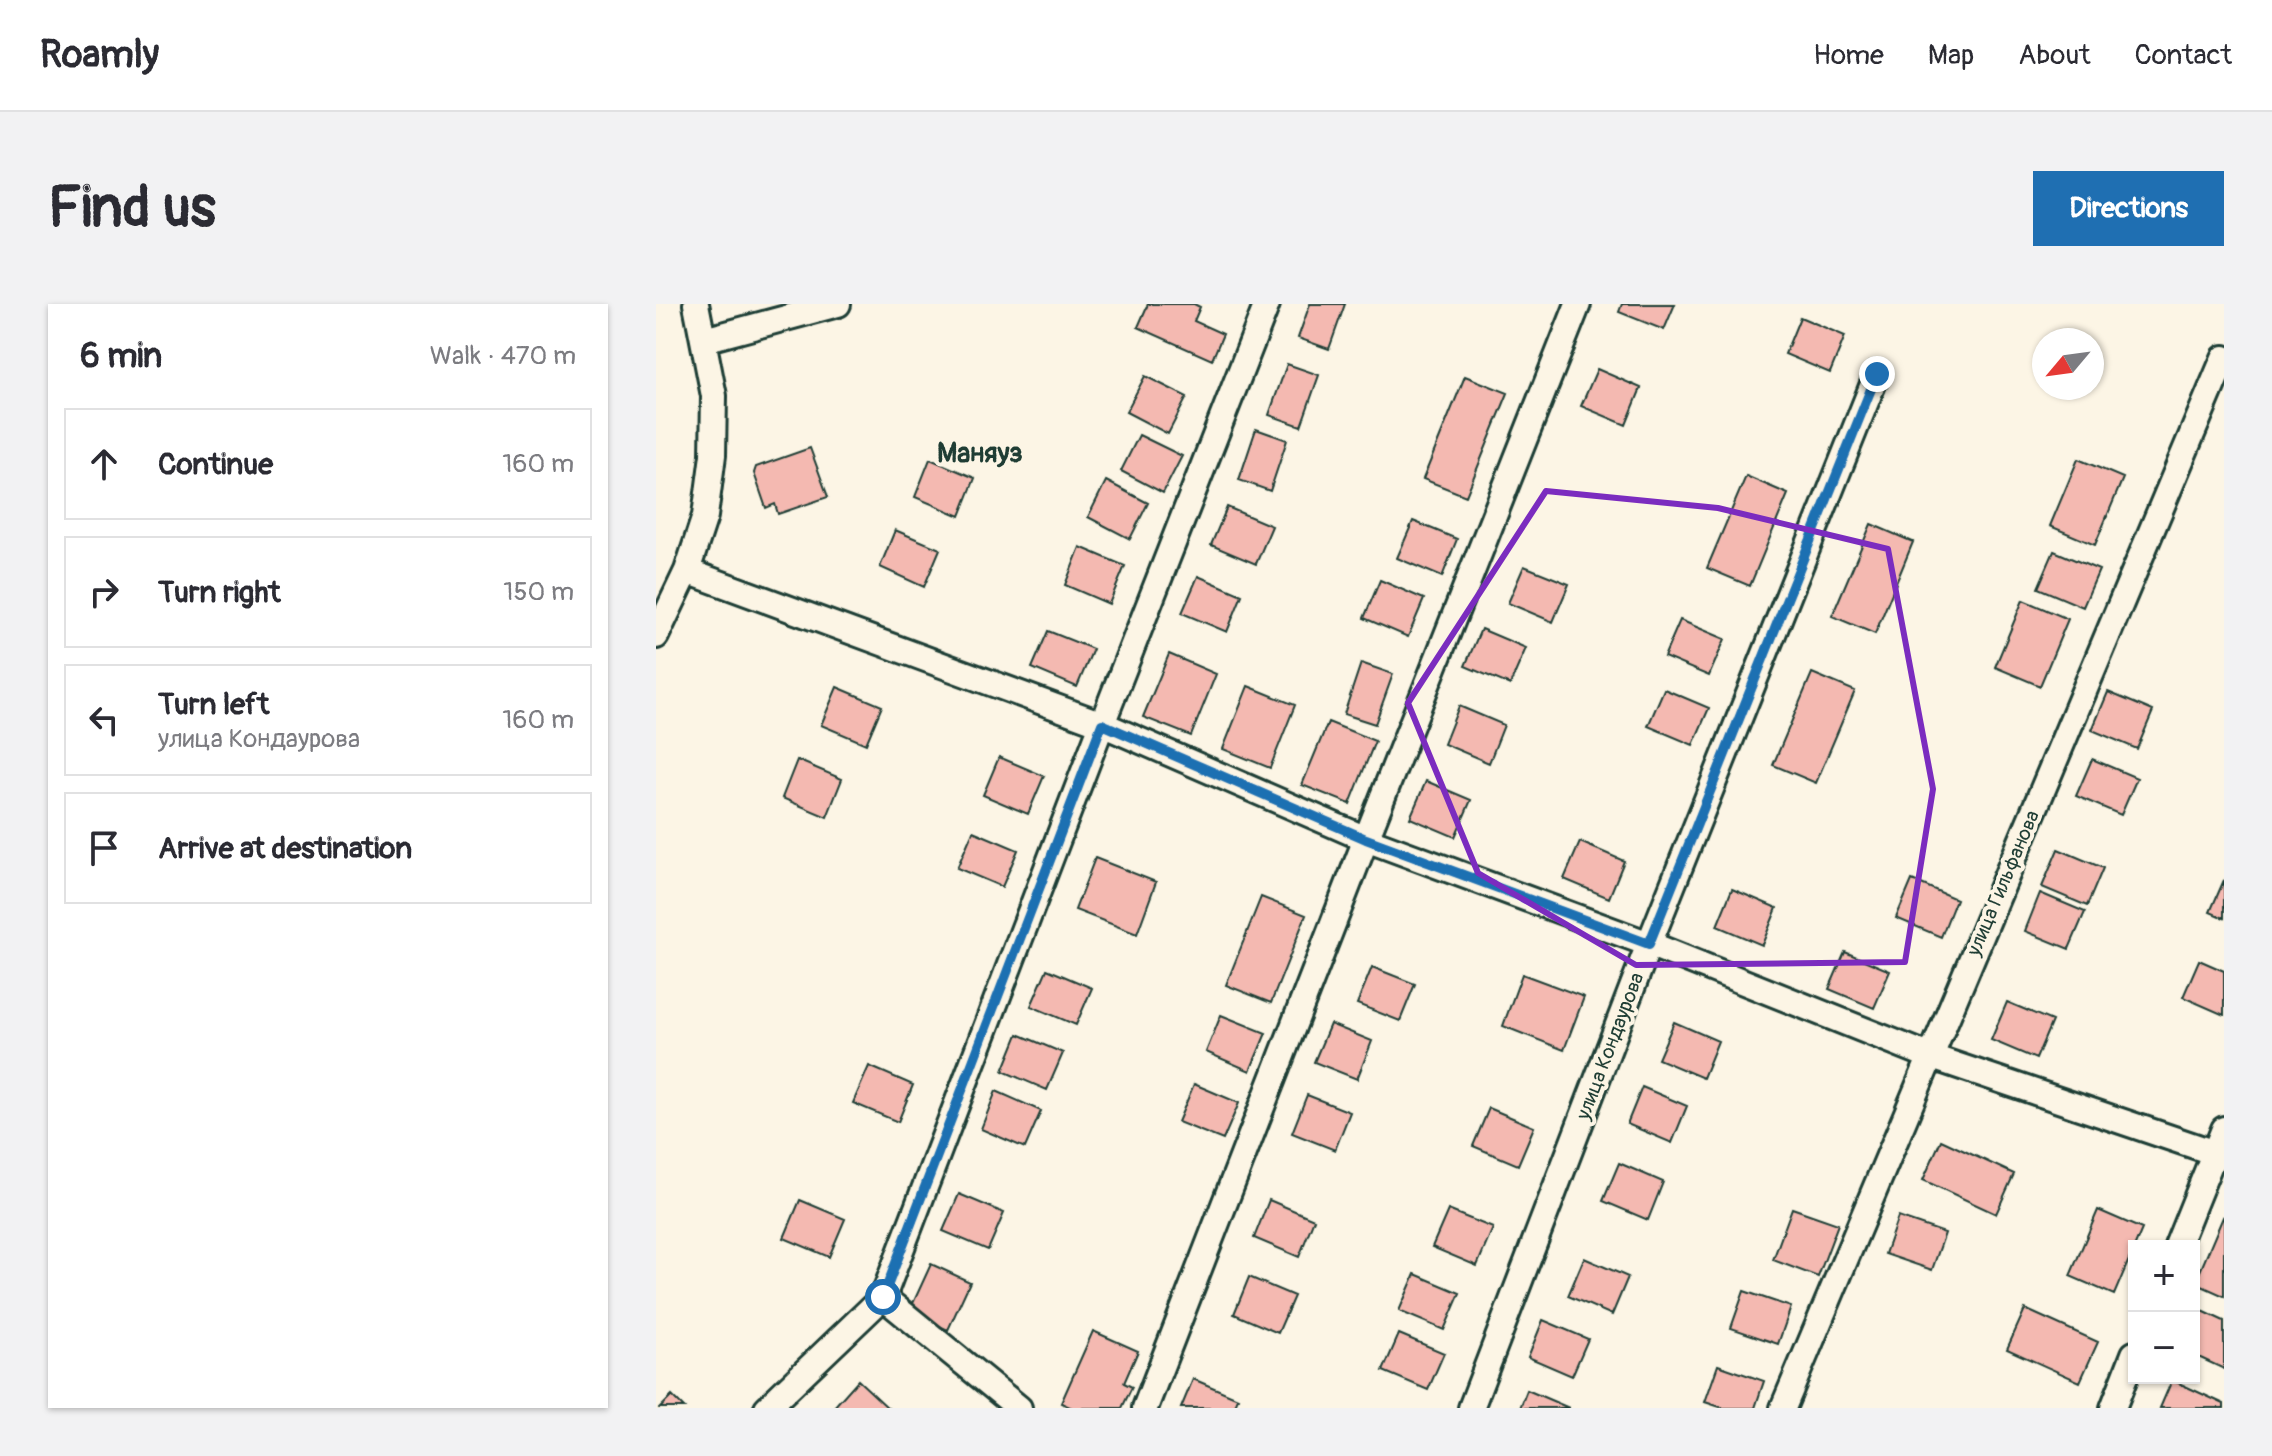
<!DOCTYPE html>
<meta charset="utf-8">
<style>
:root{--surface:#fff;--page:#f2f2f3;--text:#2b2b33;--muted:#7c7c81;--line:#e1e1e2;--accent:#1f6fb2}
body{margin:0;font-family:Pangolin,sans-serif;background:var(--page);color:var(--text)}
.controls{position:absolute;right:24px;bottom:24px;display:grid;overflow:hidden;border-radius:0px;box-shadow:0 2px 6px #0004}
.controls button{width:72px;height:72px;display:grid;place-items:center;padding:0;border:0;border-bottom:2px solid var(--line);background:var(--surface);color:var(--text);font:40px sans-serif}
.compass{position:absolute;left:1376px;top:24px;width:72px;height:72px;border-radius:50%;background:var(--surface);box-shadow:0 2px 6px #0004;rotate:241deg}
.stop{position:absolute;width:24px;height:24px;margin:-18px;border:6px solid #1f6fb2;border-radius:50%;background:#fff}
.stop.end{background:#1f6fb2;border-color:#fff;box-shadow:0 2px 8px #0008}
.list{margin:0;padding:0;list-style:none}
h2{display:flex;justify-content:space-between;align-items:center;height:104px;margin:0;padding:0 32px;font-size:34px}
h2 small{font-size:26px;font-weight:400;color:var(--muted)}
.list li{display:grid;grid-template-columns:52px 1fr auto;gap:24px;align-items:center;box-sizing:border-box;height:112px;margin:0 16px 16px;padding:0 16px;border:2px solid var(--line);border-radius:0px}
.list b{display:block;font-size:30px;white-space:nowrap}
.list p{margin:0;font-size:26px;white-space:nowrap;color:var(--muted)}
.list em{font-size:26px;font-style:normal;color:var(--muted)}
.icon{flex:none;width:44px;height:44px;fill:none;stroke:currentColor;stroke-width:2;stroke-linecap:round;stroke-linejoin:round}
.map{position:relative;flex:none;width:1568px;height:1104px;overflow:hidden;border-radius:0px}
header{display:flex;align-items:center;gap:48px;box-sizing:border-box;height:112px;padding:0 40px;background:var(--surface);border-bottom:2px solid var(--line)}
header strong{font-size:38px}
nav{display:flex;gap:44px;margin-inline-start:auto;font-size:28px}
.intro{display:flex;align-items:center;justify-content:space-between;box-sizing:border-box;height:192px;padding:0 48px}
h1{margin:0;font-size:56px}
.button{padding:20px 36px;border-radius:0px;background:var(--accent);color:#fff;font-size:28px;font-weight:700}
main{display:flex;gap:48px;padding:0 48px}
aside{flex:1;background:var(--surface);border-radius:0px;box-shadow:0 2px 6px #0004}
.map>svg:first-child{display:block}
.building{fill:#f4b9b1;stroke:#1f3d34;stroke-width:2}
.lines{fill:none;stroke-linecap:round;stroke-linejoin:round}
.minor-casing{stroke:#1f3d34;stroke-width:30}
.minor{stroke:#fcf5e5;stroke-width:24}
.route{stroke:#1f6fb2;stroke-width:10}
.marked{fill:none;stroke:#7b2cbf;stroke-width:6;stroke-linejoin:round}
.labels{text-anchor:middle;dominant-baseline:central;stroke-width:8;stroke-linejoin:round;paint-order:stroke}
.street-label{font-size:20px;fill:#1f3d34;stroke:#fcf5e5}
.district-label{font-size:28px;font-weight:bold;fill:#1f3d34;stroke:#fcf5e5}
</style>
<header>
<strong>Roamly</strong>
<nav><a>Home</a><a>Map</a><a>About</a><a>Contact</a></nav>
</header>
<div class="intro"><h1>Find us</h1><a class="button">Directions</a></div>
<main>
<aside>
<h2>6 min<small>Walk · 470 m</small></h2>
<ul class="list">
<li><svg class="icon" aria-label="ahead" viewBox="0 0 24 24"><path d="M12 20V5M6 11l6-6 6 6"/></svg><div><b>Continue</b></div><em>160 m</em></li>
<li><svg class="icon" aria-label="right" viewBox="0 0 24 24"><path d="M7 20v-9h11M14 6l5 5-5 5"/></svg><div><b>Turn right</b></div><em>150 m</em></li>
<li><svg class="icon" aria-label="left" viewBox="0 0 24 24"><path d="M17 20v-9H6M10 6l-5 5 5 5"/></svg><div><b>Turn left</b><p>улица Кондаурова</p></div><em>160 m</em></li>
<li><svg class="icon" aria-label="arrive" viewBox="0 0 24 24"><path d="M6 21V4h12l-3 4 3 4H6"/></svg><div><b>Arrive at destination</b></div></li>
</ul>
</aside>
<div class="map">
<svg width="1568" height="1104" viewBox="0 0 1568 1104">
<rect width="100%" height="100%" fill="#fcf5e5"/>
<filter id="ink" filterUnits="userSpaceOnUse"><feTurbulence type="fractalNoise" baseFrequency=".0125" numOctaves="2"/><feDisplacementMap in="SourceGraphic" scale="16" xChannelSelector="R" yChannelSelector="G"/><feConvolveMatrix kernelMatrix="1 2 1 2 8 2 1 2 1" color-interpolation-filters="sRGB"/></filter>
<g filter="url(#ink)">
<path class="building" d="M 492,0 L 538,0 L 544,3 L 538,17 L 567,30 L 556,56 L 482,23 Z
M 654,0 L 689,0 L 673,45 L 642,34 Z
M 966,0 L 1019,0 L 1008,26 L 963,8 Z
M 1144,13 L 1189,32 L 1174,69 L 1129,50 Z
M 631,60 L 663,71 L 645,122 L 613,111 Z
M 941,65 L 985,84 L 970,121 L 925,102 Z
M 489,72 L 531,93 L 512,130 L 470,108 Z
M 809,72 L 852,89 L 810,192 L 767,175 Z
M 600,125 L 631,136 L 614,187 L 583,176 Z
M 483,131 L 526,152 L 507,189 L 465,167 Z
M 154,144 L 172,193 L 122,210 L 119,200 L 110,204 L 98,169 L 100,163 Z
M 274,155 L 319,174 L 304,212 L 259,193 Z
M 1422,155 L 1467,174 L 1439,241 L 1394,222 Z
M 1090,172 L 1132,190 L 1094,282 L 1051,264 Z
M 450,177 L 492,199 L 474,235 L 432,213 Z
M 571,203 L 616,222 L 600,260 L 555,241 Z
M 757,217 L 801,235 L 786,273 L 741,254 Z
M 1215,220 L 1257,238 L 1219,330 L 1176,312 Z
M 239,226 L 284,245 L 268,283 L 224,263 Z
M 424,243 L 469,262 L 453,300 L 409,281 Z
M 1398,247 L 1443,266 L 1427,303 L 1382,284 Z
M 868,262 L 913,280 L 897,318 L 852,299 Z
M 542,272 L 586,291 L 571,328 L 526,309 Z
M 724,276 L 768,295 L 752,333 L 708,314 Z
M 1367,296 L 1412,315 L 1384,382 L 1339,363 Z
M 1024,316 L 1069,335 L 1053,372 L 1008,353 Z
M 825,325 L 870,344 L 854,381 L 809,362 Z
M 392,327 L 437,345 L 421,383 L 376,364 Z
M 513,350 L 560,370 L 535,432 L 487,413 Z
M 705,359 L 737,370 L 719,420 L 688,410 Z
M 1156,369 L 1199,387 L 1160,479 L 1117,461 Z
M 592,382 L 639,401 L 614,464 L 567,445 Z
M 181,383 L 226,402 L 210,440 L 165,421 Z
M 1008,385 L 1053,404 L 1037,441 L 992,422 Z
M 1452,388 L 1497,407 L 1481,445 L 1436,426 Z
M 803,402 L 848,421 L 833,459 L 788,440 Z
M 672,418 L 719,437 L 694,500 L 646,481 Z
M 343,453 L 388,472 L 372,510 L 327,491 Z
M 1436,455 L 1481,474 L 1465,511 L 1420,492 Z
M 141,456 L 186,475 L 171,513 L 126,494 Z
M 770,477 L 815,496 L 799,533 L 754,514 Z
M 317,527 L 362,546 L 346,583 L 301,564 Z
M 924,538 L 968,557 L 953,594 L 908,575 Z
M 1402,545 L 1447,564 L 1431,602 L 1386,583 Z
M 439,554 L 500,578 L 481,630 L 419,606 Z
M 1256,576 L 1300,595 L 1285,633 L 1240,614 Z
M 1568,576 L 1568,614 L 1554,608 Z
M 1076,585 L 1121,604 L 1106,641 L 1061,622 Z
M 1384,589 L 1429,608 L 1413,645 L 1369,627 Z
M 605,593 L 650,611 L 615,699 L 570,681 Z
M 1189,648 L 1234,667 L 1218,704 L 1173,685 Z
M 1543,656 L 1568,667 L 1568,711 L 1527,693 Z
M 716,663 L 759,680 L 744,717 L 701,700 Z
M 391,665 L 436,684 L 420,721 L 375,702 Z
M 866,670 L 928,693 L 908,746 L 847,722 Z
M 1351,698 L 1396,717 L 1380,755 L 1335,736 Z
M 565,711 L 610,729 L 594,767 L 550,748 Z
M 1018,718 L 1062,737 L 1047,774 L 1002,755 Z
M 674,720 L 716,737 L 701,775 L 658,758 Z
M 362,730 L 407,749 L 391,786 L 347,767 Z
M 213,762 L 257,781 L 242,818 L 197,799 Z
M 538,780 L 583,799 L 567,836 L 522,818 Z
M 986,783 L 1031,802 L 1016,839 L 971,820 Z
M 340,787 L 385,807 L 369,844 L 325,825 Z
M 651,791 L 694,808 L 679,846 L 636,829 Z
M 833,804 L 878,823 L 862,861 L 817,842 Z
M 1285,836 L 1358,870 L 1340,910 L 1267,876 Z
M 963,859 L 1007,878 L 992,916 L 947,897 Z
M 303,890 L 348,909 L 332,946 L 287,927 Z
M 144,896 L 189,915 L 173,953 L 128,934 Z
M 613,896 L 658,915 L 643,953 L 598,934 Z
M 1136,904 L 1182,920 L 1162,973 L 1117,956 Z
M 792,906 L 837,924 L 821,962 L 776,943 Z
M 1442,906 L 1486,925 L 1458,991 L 1414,972 Z
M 1242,913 L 1289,929 L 1276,966 L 1229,950 Z
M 1567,913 L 1568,914 L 1568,992 L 1539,979 Z
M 928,954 L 972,973 L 956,1011 L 912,992 Z
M 275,960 L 314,978 L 292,1026 L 253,1008 Z
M 759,970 L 804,989 L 788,1026 L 743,1007 Z
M 593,973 L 638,992 L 622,1029 L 578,1010 Z
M 1088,987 L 1135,1003 L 1122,1040 L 1075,1024 Z
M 1538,1003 L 1568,1017 L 1568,1065 L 1538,1051 Z
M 1369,1005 L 1442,1038 L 1424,1078 L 1351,1045 Z
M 887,1016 L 932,1035 L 916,1072 L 872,1053 Z
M 437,1027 L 482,1047 L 468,1079 L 476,1083 L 466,1104 L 416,1104 L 405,1099 Z
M 743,1030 L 788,1049 L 772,1086 L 727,1067 Z
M 1062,1061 L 1108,1077 L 1099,1104 L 1067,1104 L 1049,1098 Z
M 537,1075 L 582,1094 L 578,1104 L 525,1104 Z
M 202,1076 L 232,1104 L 177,1104 Z
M 1516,1076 L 1568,1100 L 1568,1104 L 1504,1104 Z
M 871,1086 L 913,1104 L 864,1104 Z
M 16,1092 L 28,1104 L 4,1104 Z"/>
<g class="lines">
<defs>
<path id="minor" d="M 48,36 L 182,0
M 31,267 L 446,420 L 710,535 L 993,640 L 1273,752 L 1568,852
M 0,332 L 31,267 L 49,212 L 57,151 L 58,92 L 40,0
M 1521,942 L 1568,825
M 227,993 L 363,1104
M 111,1104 L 227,993 L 446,420 L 611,0
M 489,1104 L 710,535 L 922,0
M 815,1104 L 993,640 L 1221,70
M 1127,1104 L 1568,54
M 1457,1104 L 1478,1050"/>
</defs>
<use href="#minor" class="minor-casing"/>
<use href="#minor" class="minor"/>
</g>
</g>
<g class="lines" filter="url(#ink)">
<path class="route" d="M 227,993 L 446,420 L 710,535 L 993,640 L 1221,70"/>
</g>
<path class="marked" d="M 890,187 L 1062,204 L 1232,245 L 1277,485 L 1249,658 L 980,661 L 822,569 L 752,399 Z"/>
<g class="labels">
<g class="street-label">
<text transform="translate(1347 579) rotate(-67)">улица Гильфанова</text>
<text transform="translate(954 742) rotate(-69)">улица Кондаурова</text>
</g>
<g class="district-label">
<text x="324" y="149">Маняуз</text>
</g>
</g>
</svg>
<div class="controls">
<button>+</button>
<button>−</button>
</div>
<svg class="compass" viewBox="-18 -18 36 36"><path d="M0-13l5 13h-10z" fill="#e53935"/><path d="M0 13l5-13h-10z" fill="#7c7c81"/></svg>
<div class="stop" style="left:227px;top:993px"></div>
<div class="stop end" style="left:1221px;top:70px"></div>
</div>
</main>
